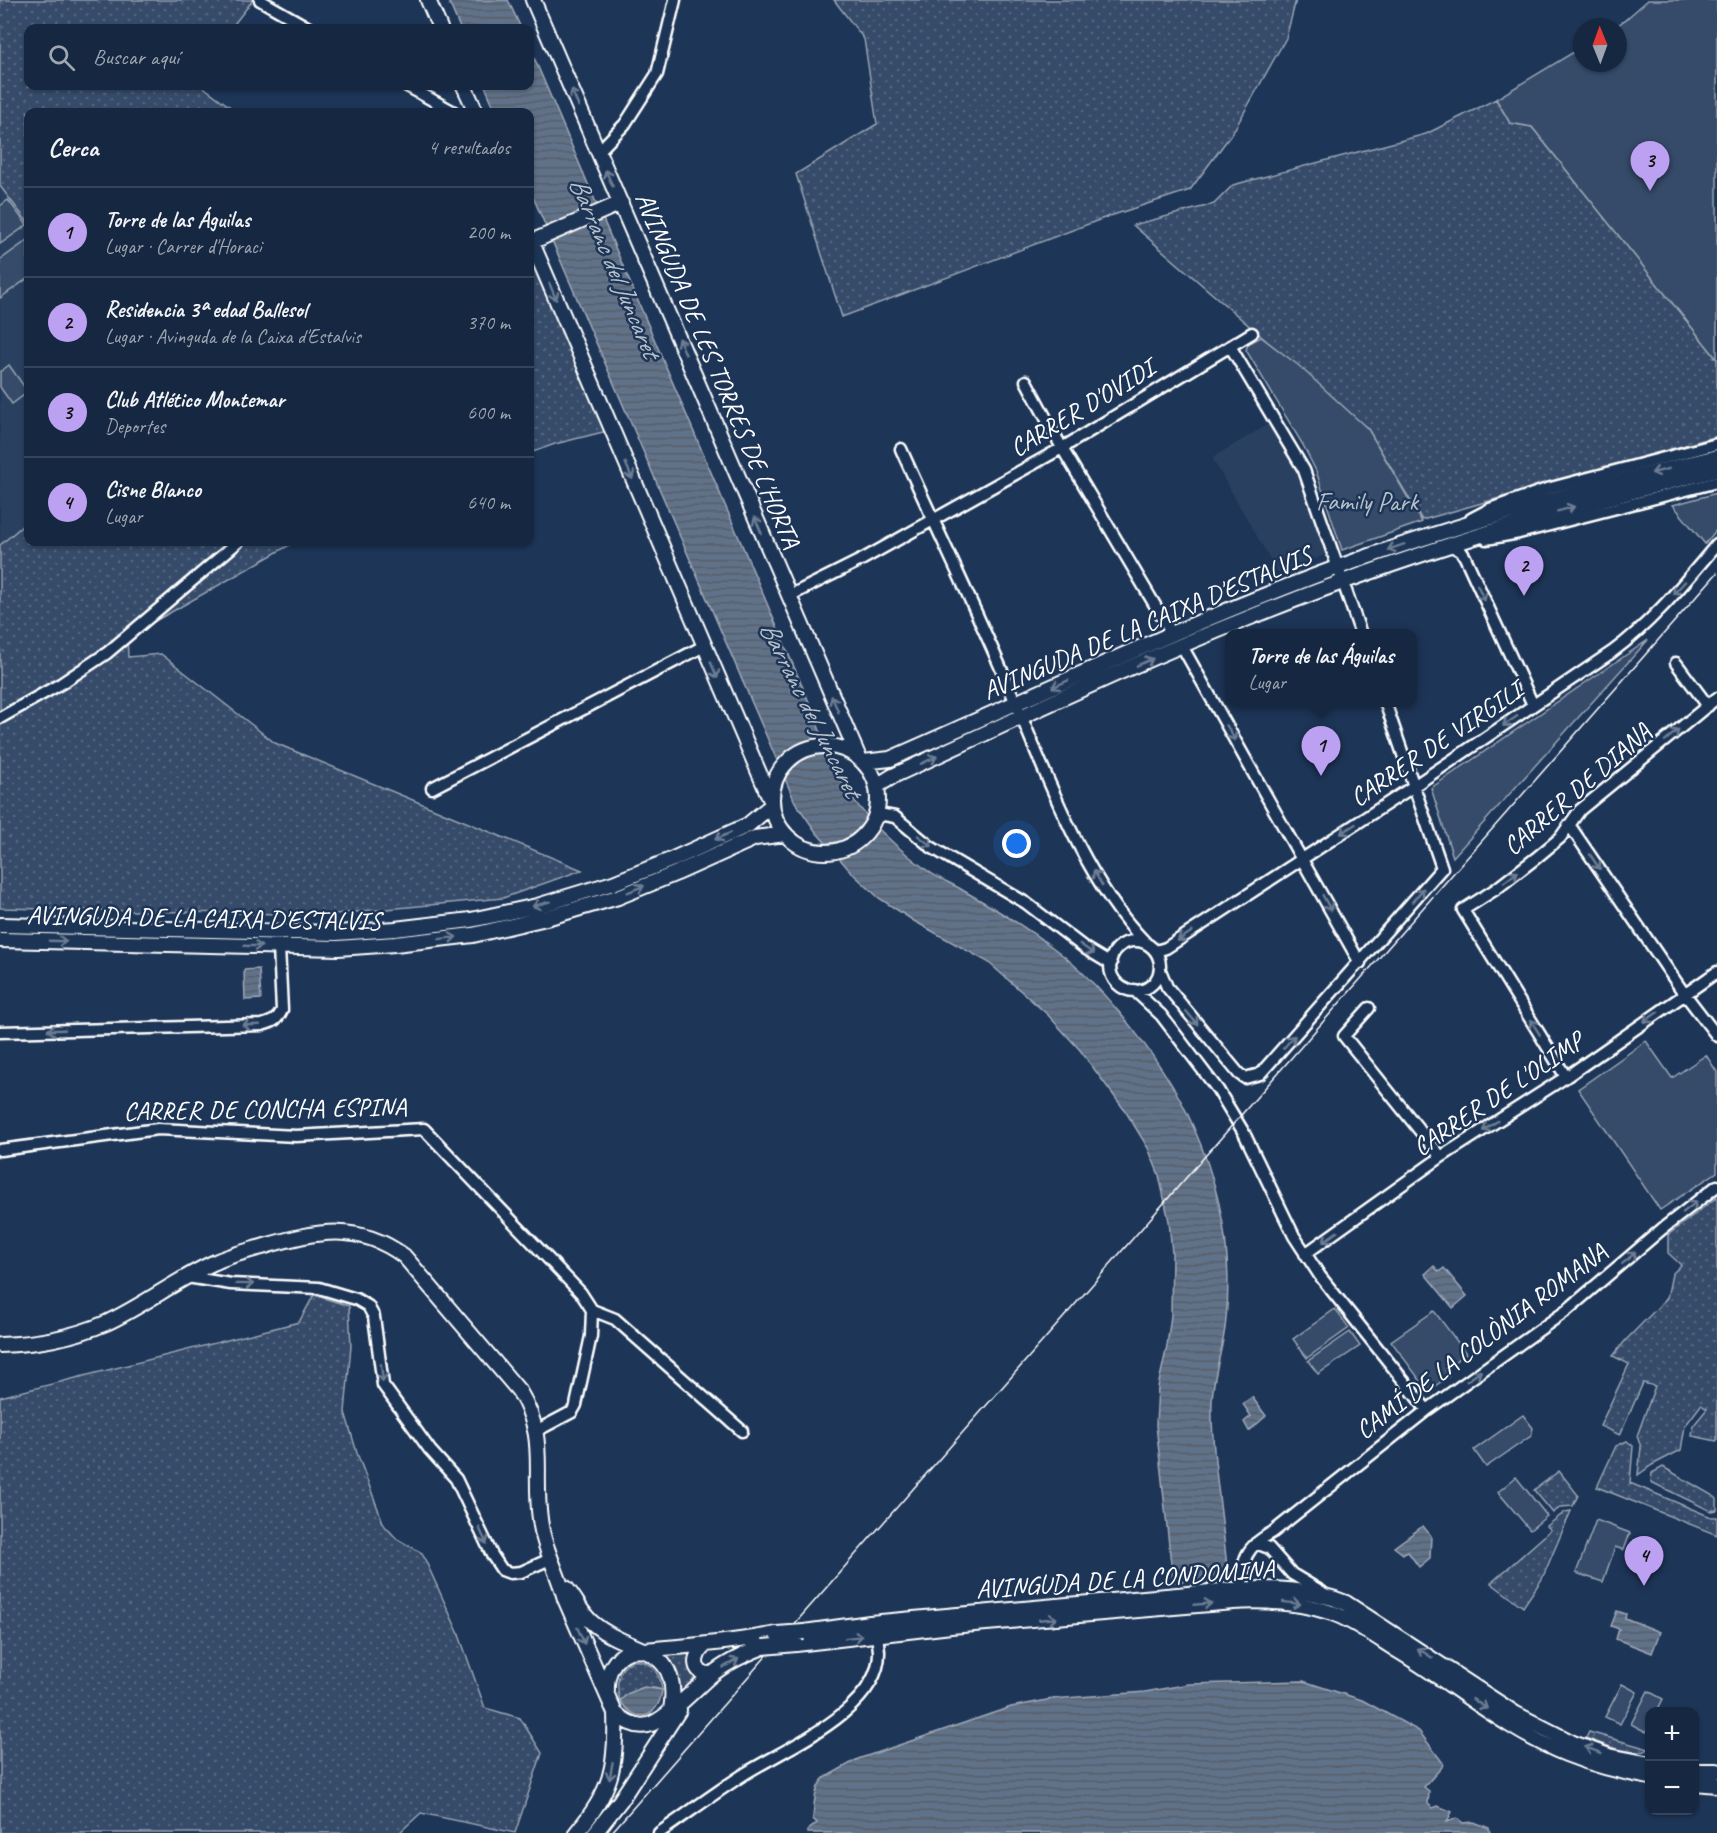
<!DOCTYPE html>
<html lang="es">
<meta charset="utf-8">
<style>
:root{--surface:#162841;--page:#23344c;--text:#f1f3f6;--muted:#9ea6b1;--line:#35445a;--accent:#bca0f2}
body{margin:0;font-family:Caveat,sans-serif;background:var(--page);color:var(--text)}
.controls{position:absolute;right:18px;bottom:18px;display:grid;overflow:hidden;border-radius:12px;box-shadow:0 2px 4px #0004}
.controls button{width:54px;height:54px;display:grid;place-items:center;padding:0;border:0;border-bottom:2px solid var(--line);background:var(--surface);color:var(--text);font:30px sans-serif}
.compass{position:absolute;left:1573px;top:18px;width:54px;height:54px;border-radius:50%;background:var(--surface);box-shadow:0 2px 4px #0004;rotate:359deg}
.you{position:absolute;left:1017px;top:844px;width:21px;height:21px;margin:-15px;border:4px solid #fff;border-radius:50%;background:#1a73e8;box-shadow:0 0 0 9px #1a73e833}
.badge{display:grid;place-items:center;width:39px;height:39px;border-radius:50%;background:var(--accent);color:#111;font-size:20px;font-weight:700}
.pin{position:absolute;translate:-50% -50px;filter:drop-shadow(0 2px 3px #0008)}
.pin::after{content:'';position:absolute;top:32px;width:21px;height:18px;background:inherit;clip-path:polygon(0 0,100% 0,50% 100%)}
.popup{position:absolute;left:1225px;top:629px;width:192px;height:78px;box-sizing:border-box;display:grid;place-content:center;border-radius:12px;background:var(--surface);filter:drop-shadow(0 2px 4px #0005);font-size:20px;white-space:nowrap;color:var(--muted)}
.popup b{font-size:22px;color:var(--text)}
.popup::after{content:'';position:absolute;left:50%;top:100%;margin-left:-12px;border:12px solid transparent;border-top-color:var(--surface)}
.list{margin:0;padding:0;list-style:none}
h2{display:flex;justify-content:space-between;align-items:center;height:78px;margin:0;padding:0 24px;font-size:26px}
h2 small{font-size:20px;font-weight:400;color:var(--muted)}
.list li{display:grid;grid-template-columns:39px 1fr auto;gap:18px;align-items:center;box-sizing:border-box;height:90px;padding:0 24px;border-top:2px solid var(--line)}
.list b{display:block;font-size:22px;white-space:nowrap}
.list p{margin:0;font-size:20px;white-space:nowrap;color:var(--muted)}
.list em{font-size:20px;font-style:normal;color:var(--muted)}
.icon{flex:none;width:33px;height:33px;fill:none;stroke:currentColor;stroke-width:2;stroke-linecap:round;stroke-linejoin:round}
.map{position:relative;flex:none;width:1717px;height:1833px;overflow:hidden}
.search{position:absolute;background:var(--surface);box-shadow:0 2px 4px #0004;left:24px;top:24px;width:510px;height:66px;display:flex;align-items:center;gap:15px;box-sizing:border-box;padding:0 21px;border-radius:12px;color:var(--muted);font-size:22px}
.panel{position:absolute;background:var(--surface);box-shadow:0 2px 4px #0004;left:24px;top:108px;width:510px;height:438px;border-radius:12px}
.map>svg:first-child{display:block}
.built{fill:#2a4161}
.grass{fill:url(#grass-dots);stroke:#9aa5b4;stroke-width:1.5}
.park{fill:#364b69;stroke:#9aa5b4;stroke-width:1.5}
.water{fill:url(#water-rules);stroke:#a0aab8;stroke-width:1.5}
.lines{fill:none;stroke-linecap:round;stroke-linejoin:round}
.minor-casing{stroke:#fff;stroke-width:15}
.major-casing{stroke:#fff;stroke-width:18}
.minor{stroke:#1d3557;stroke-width:10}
.major{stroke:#1d3557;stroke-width:14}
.tram{stroke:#fff;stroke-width:1.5}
.major-bridge-casing{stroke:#fff;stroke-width:18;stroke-linecap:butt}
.major-bridge{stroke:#1d3557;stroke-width:14}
.oneway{stroke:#6c7c92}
.labels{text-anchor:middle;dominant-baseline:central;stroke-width:5;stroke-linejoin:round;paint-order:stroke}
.street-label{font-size:26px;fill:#fff;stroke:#1d3557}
.park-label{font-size:26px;fill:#b9c0ca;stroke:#1d3557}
.water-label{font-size:27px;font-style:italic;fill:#b8c0ca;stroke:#1d3557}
</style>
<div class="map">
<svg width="1717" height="1833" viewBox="0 0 1717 1833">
<defs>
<pattern id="grass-dots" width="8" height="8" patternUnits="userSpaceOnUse" patternTransform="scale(1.5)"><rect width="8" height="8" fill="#364b69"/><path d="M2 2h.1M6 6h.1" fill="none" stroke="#546680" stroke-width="1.8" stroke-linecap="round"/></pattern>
<pattern id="water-rules" width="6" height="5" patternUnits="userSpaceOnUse" patternTransform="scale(1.5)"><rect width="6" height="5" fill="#617289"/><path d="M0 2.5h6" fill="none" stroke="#555d67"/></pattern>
</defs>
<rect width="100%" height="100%" fill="#1d3557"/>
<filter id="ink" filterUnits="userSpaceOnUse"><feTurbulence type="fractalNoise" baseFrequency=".0167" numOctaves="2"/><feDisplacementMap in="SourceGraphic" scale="12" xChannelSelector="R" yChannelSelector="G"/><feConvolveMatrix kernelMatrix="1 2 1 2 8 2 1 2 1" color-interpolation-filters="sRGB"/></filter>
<g filter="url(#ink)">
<path class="built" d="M 0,186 L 28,223 L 28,521 L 0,545 Z
M 1270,423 L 1291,456 L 1325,555 L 1278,573 L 1212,458 Z"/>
<path class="grass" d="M 0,0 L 253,0 L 231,28 L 28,28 L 28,86 L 202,86 L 237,112 L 28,112 L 28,223 L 0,186 Z
M 834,0 L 1296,0 L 1286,38 L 1233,132 L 1190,190 L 1107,217 L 842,317 L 796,174 L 877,124 L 864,39 Z
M 1496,99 L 1510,123 L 1532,127 L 1717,359 L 1717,436 L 1422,520 L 1368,429 L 1133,225 L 1214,204 L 1233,185 L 1426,134 Z
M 530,243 L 611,430 L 555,444 L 530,453 Z
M 28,521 L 28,542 L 295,542 L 127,637 L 128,657 L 161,654 L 275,743 L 582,870 L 503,898 L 324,915 L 0,908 L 0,545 Z
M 1717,1197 L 1717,1441 L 1692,1436 L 1693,1426 L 1707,1409 L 1701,1405 L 1685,1426 L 1681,1450 L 1652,1465 L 1638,1475 L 1641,1447 L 1637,1436 L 1655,1386 L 1643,1383 L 1620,1435 L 1600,1426 L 1629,1364 L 1613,1356 L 1625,1341 L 1667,1298 L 1672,1274 L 1681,1265 L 1668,1253 L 1668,1235 Z
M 314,1295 L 349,1306 L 351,1346 L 345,1412 L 357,1453 L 384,1525 L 397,1539 L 422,1553 L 458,1632 L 485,1708 L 520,1718 L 542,1753 L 515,1833 L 421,1813 L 399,1833 L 0,1833 L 0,1397 L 299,1322 Z
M 1627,1441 L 1633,1446 L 1630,1483 L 1711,1517 L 1717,1517 L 1717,1535 L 1597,1487 L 1616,1446 Z
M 1663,1467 L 1715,1497 L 1717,1499 L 1717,1510 L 1711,1511 L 1651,1482 L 1652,1473 Z
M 1559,1471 L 1578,1495 L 1573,1506 L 1561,1507 L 1553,1513 L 1534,1490 Z
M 1571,1511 L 1542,1579 L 1523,1607 L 1491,1583 L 1551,1530 L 1547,1526 L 1565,1512 Z
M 690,1654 L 691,1663 L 696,1676 L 678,1696 L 661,1656 Z
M 633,1661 C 650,1659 661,1674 662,1690 C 646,1684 632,1689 620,1701 C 616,1686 616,1668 633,1661 Z
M 1589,1732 L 1649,1749 C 1637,1758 1601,1744 1586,1738 Z"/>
<path class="park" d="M 1648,0 L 1717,0 L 1717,359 L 1532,127 L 1510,123 L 1496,99 L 1582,47 L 1582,63 L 1618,63 L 1618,27 L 1615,27 L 1625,20 Z
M 8,200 L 27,225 L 0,244 L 0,206 Z
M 28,240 L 28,278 L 0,298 L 0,260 Z
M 1261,337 L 1298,365 L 1368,429 L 1422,522 L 1342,550 L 1316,471 L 1303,445 L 1246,350 L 1248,344 Z
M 9,365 L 28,392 L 12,404 L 0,387 L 0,372 Z
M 1717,493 L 1717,529 L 1705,544 L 1673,505 Z
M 1648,640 L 1453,857 L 1431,788 Z
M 1646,1041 L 1672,1078 L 1706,1055 L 1717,1072 L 1717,1172 L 1660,1210 L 1578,1089 Z
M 1335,1309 L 1349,1328 L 1307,1358 L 1293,1339 Z
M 1434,1311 L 1466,1353 L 1445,1369 L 1449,1376 L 1428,1391 L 1391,1341 Z
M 1350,1332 L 1360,1346 L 1318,1374 L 1308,1361 Z
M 1523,1415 L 1533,1428 L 1531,1436 L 1486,1467 L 1474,1450 Z
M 1516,1477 L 1547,1516 L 1530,1530 L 1498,1492 Z
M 1596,1520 L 1630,1533 L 1624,1550 L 1615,1547 L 1603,1582 L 1576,1573 Z
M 1622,1684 L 1637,1692 L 1620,1724 L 1605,1717 Z
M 1648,1691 L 1663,1699 L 1657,1711 L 1650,1712 L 1649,1725 L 1646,1732 L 1631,1724 Z"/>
<path class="water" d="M 448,0 L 508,0 L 521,28 L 460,28 Z
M 530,48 L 812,709 C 819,726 824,745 832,763 C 851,806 890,843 928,871 C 939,879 953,884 964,891 C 996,909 1027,928 1056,950 C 1106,988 1169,1069 1193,1126 C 1220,1187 1233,1253 1226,1319 C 1224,1347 1213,1374 1212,1401 C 1211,1427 1214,1453 1217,1479 C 1221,1512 1225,1545 1228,1578 L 1173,1582 L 1156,1425 L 1158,1387 L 1167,1346 L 1171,1315 L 1172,1253 L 1169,1221 L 1159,1175 L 1148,1148 L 1126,1112 L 1080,1050 L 1048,1015 L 988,962 L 914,921 L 879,898 L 852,873 L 816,832 L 795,802 L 530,190 L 530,112 L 496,112 L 485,86 L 530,86 Z
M 259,969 L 261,999 L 245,1000 L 244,970 Z
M 1434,1266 L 1439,1272 L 1444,1268 L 1467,1296 L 1453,1308 L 1425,1274 Z
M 1252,1397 L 1266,1416 L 1249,1431 L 1244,1422 L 1251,1416 L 1243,1404 Z
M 1423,1526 L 1431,1536 L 1430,1558 L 1419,1567 L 1408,1552 L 1403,1554 L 1394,1547 Z
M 1617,1611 L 1626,1614 L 1625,1618 L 1660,1632 L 1652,1653 L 1616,1639 L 1619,1629 L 1611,1626 Z
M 1303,1681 L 1362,1700 L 1419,1731 L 1443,1763 L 1442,1767 L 1424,1787 L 1429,1791 L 1428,1804 L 1433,1808 L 1438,1806 L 1452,1812 L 1447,1822 L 1457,1818 L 1463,1823 L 1474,1822 L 1489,1828 L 1490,1833 L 808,1833 L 807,1831 L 817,1823 L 813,1819 C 814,1806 814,1787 824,1778 L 858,1759 L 1011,1707 L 1052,1699 L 1145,1692 L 1189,1684 Z
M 644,1687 L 662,1690 C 659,1718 637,1725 620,1701 L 627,1694 Z"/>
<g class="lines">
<defs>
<path id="minor" d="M 260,0 L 309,28
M 407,86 L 454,112
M 598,152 L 625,124 L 657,74 L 675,0
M 1230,346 L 1304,470 L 1361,634
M 1026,381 L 1062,448 L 1172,634
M 901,449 C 937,530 977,611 1012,694 C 1046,774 1084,880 1145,942
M 1471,519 L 1490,509 L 1547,489 L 1717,444
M 1486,539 L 1519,533 L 1717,482
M 1450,545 L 1461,551 L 1465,557 L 1533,705
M 789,596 L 863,559 L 1062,448 L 1252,333
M 1182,646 L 1360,963
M 1676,663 L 1708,706
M 0,718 L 62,683 L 107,653 L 238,542
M 432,788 L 704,646
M 876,818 L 884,815 L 895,817 L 931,847 L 1026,903 L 1086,949 L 1111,964
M 1570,826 L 1681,989 L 1717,1036
M1110 966a25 25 0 1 1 50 0a25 25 0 1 1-50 0Z
M 1156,951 L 1166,948 L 1414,786 L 1612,652 C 1652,623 1685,582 1717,544
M 1160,970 L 1167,987 L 1239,1074 L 1245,1078 L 1260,1074 L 1442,868 L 1385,702
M 1134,990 L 1161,1015 L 1218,1090 L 1244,1133 L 1294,1236 L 1320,1276 L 1427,1410
M 1369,1008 L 1344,1036 L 1441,1157
M 0,1032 L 262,1025 C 272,1022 277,1021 282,1010 L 279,947
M 1566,1077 L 1463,910 L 1496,889 L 1536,858 L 1560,838 L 1580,810 L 1717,698
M 0,1150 L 158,1129 L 296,1136 L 424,1129 L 581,1293 L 592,1310 L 615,1319 L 742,1431
M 1305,1254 L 1441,1157 L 1566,1077 L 1717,972
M 187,1277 L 231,1284 L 319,1288 L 356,1299 L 368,1306 L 374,1317 L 383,1385 L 430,1450 L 456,1479 L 492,1555 L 502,1570 L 510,1573 L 521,1572 L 550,1559
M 536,1431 L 572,1412 L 576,1405 L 591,1336 L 592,1310
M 1256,1543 L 1269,1548 L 1292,1574 L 1322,1592
M 1247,1594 L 1242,1589 C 1242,1559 1245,1547 1273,1532 L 1427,1410 L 1566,1311 L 1662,1229 L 1717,1186
M 659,1833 C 688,1813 716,1792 746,1773 C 788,1747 881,1709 879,1651 C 878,1643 878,1636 874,1629"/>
<path id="major" d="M 428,0 L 440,28
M 533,0 L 859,758
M 464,86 L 476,112
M 530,238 L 772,803
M 531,242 L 621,203
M772 799a53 53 0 1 1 106 0a53 53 0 1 1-106 0Z
M 863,762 L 890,759 C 1046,691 1200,616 1361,559 C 1478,518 1597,486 1717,457
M 877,786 L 893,776 C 1008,723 1123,668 1241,621 C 1396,558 1555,509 1717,470
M 0,925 L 336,933 L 395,929 L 471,920 L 537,906 L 613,883 L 673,859 L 748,825 L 772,805
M 0,940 L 338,948 L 395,944 L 473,935 L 546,918 L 618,897 L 677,873 L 755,838 L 785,834
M 0,1345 C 38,1344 71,1338 106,1323 C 143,1306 176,1280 213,1263 C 230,1255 248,1251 265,1246 C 317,1231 358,1222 404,1256 L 519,1391 C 548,1438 533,1469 540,1519 C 543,1547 558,1572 565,1599 L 615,1713 C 624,1721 635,1728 648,1725 C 664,1722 696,1688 710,1676 C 725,1663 745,1654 763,1647
M 566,1588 C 577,1600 582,1616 595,1625 C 631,1655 682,1644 671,1710
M 804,1632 L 870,1623 L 1232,1590 C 1270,1588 1311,1588 1346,1603 L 1516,1714 L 1573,1743 L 1609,1756 L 1650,1764
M 796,1644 L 951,1626 L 1233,1602 C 1267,1600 1300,1602 1332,1613 C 1351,1619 1378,1638 1395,1649 C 1453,1683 1504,1729 1566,1754 C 1593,1765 1621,1772 1650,1777
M 705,1645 C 693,1655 691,1675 712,1674
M 607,1691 C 606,1673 614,1657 630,1651 C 679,1647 728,1643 777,1634
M 1694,1771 L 1717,1771
M 1694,1783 L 1717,1785
M 576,1833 C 611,1792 617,1767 615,1713
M 595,1833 L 620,1801 L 679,1710"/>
</defs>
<use href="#minor" class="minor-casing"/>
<use href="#major" class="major-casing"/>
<use href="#minor" class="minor"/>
<use href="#major" class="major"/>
<path class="tram" d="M 611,1833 L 1717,573"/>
<defs>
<path id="major-bridge" d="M 777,1634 L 804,1632
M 763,1647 L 796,1644"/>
</defs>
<use href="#major-bridge" class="major-bridge-casing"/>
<use href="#major-bridge" class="major-bridge"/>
</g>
<defs><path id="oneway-shaft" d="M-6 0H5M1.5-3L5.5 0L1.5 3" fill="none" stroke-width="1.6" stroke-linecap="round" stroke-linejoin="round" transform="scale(1.5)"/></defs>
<g class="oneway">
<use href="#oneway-shaft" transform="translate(575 98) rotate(-113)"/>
<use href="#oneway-shaft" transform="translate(609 178) rotate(-114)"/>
<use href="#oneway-shaft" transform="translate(553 292) rotate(67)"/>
<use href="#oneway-shaft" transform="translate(682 346) rotate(-113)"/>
<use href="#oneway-shaft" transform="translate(629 471) rotate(67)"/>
<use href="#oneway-shaft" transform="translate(1660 471) rotate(166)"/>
<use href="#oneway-shaft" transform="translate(1566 509) rotate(-15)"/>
<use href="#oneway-shaft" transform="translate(758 525) rotate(-113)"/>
<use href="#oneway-shaft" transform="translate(1396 547) rotate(161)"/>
<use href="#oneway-shaft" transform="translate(1679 588) rotate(133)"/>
<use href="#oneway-shaft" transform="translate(1481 593) rotate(65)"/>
<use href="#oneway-shaft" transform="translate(1145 662) rotate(-24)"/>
<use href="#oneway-shaft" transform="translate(714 670) rotate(67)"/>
<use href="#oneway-shaft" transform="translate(1060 684) rotate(156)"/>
<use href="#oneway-shaft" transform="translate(835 704) rotate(-113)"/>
<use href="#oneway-shaft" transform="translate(1510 721) rotate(146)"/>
<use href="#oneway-shaft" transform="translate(1231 733) rotate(60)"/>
<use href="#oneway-shaft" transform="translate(1672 735) rotate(-39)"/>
<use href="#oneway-shaft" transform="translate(929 760) rotate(-25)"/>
<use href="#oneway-shaft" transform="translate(1348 829) rotate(147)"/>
<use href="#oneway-shaft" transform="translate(723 836) rotate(156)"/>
<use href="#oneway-shaft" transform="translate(925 841) rotate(38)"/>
<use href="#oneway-shaft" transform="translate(1595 862) rotate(56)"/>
<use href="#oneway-shaft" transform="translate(1511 877) rotate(-37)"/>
<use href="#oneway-shaft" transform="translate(1098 878) rotate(-120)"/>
<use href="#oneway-shaft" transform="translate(636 889) rotate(-22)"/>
<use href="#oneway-shaft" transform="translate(1418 895) rotate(-49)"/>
<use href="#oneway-shaft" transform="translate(1327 903) rotate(61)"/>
<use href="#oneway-shaft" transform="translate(541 904) rotate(165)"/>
<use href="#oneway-shaft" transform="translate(1185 936) rotate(147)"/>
<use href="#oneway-shaft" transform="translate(448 938) rotate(-7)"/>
<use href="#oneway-shaft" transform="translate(58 941) rotate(2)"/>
<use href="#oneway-shaft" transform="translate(253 946) rotate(2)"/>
<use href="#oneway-shaft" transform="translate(1087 949) rotate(35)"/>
<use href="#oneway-shaft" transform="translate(1651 1017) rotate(145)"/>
<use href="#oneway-shaft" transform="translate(1192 1018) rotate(50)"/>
<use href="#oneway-shaft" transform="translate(251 1025) rotate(178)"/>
<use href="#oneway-shaft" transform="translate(1535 1027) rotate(-122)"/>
<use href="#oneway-shaft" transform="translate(56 1030) rotate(178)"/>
<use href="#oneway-shaft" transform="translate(1289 1042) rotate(-48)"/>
<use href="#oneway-shaft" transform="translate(1490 1126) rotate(147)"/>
<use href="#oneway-shaft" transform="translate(1690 1207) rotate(-38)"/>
<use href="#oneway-shaft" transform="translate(1330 1237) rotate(145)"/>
<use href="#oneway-shaft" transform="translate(1629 1258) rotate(-41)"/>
<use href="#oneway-shaft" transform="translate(245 1284) rotate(1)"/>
<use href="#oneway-shaft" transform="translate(382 1373) rotate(83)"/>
<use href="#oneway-shaft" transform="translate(1474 1376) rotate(-35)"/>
<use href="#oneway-shaft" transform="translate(483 1536) rotate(65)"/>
<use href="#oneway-shaft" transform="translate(1292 1603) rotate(7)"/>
<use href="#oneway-shaft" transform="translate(1203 1604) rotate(-5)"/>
<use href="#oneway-shaft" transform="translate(1048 1619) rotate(-5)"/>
<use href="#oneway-shaft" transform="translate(581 1636) rotate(66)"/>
<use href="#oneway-shaft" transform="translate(854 1637) rotate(-7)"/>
<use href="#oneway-shaft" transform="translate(1425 1653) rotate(-147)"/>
<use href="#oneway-shaft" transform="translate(731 1663) rotate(-30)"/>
<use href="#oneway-shaft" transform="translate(1480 1704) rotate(34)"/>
<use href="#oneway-shaft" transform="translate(1593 1750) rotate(-160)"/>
<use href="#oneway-shaft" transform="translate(611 1771) rotate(100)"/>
</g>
</g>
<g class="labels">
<g class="street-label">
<text transform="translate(718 370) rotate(67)">AVINGUDA DE LES TORRES DE L'HORTA</text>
<text transform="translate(1082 408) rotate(-31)">CARRER D'OVIDI</text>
<text transform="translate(1147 623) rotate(-23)">AVINGUDA DE LA CAIXA D'ESTALVIS</text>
<text transform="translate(1436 744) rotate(-34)">CARRER DE VIRGILI</text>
<text transform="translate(1577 789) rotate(-41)">CARRER DE DIANA</text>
<text transform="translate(204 918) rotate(1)">AVINGUDA DE LA CAIXA D'ESTALVIS</text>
<text transform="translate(1498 1094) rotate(-34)">CARRER DE L'OLIMP</text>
<text transform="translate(265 1109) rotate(-1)">CARRER DE CONCHA ESPINA</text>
<text transform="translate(1481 1341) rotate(-37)">CAMÍ DE LA COLÒNIA ROMANA</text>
<text transform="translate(1125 1579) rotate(-4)">AVINGUDA DE LA CONDOMINA</text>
</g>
<g class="park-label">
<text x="1367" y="501">Family Park</text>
</g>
<g class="water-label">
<text transform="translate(615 267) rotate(67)">Barranc del Juncaret</text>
<text transform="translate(811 709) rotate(63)">Barranc del Juncaret</text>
</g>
</g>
</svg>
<div class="controls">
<button>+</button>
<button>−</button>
</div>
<svg class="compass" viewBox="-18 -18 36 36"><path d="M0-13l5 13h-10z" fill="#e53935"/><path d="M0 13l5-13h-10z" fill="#9ea6b1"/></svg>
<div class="you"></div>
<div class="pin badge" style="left:1321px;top:776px">1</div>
<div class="popup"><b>Torre de las Águilas</b>Lugar</div>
<div class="pin badge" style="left:1524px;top:596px">2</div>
<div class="pin badge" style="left:1650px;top:191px">3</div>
<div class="pin badge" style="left:1644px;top:1586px">4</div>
<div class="search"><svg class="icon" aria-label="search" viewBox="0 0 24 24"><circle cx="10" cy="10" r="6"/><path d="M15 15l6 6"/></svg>Buscar aquí</div>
<section class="panel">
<h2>Cerca<small>4 resultados</small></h2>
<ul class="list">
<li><span class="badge">1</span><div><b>Torre de las Águilas</b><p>Lugar · Carrer d'Horaci</p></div><em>200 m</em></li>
<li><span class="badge">2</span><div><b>Residencia 3ª edad Ballesol</b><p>Lugar · Avinguda de la Caixa d'Estalvis</p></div><em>370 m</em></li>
<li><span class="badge">3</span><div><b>Club Atlético Montemar</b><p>Deportes</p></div><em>600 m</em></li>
<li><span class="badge">4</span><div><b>Cisne Blanco</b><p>Lugar</p></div><em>640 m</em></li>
</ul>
</section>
</div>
